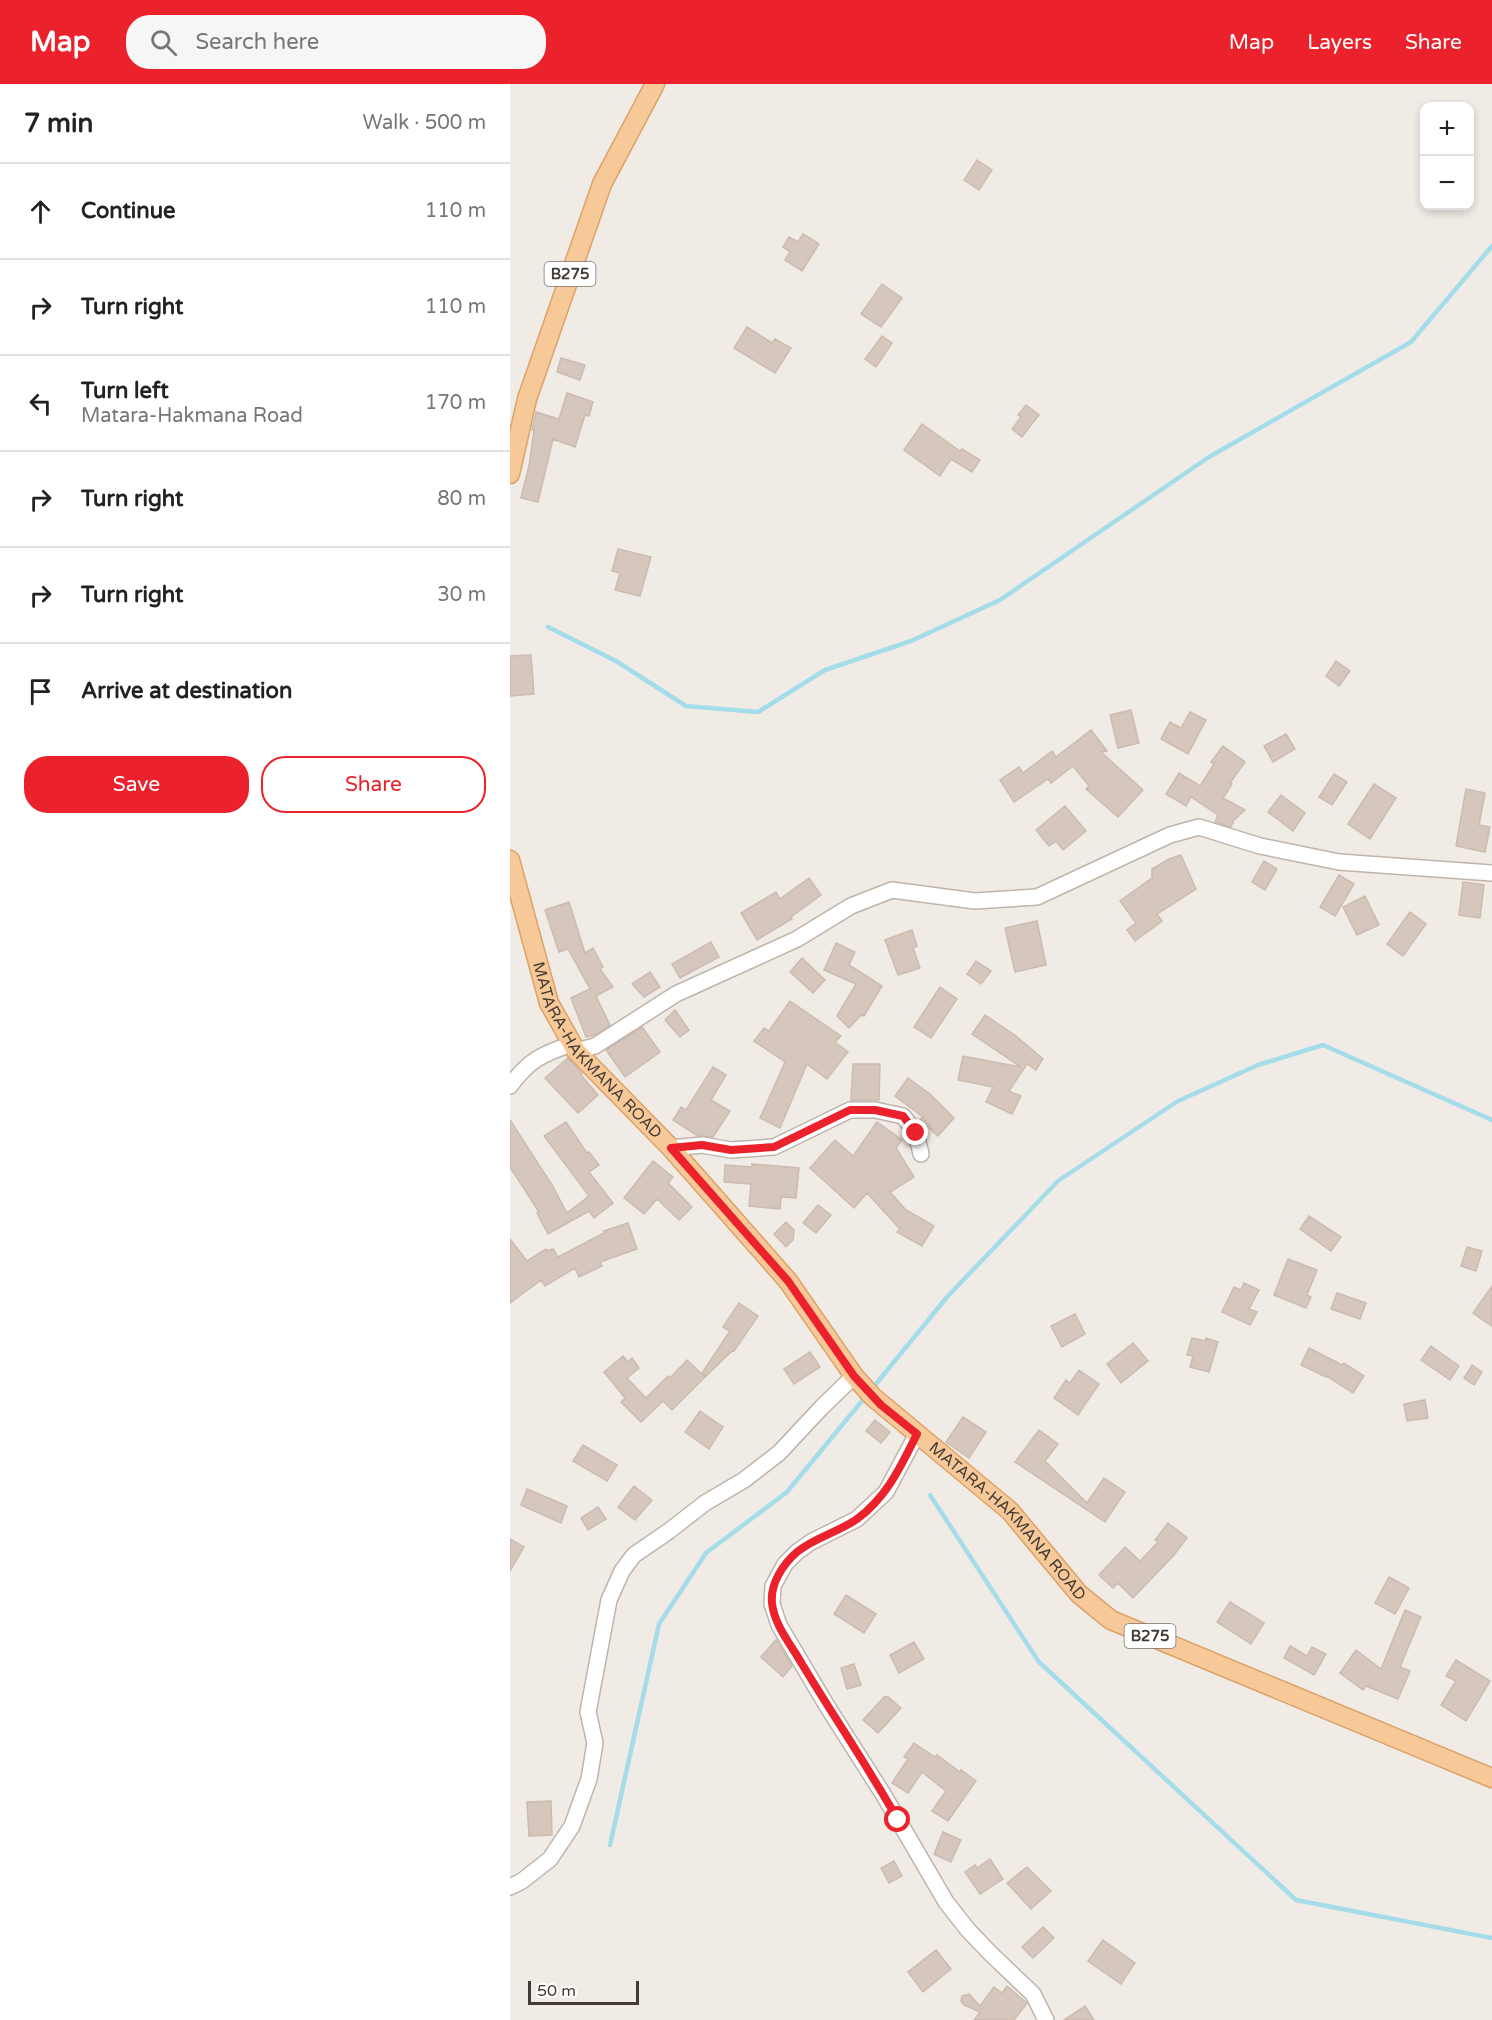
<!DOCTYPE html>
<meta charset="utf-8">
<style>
:root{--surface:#fff;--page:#f6f6f6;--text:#222;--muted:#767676;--line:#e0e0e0;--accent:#eb222c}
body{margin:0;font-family:"Varela Round",sans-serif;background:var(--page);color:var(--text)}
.controls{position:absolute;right:18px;top:18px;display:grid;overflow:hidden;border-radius:12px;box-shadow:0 3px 9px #0003}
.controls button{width:54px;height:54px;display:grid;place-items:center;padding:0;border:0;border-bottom:2px solid var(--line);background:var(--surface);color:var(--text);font:30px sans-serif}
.scale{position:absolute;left:18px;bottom:15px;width:111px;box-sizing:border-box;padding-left:6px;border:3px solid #433b35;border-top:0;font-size:16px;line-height:21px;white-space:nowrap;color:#433b35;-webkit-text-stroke:4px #fff;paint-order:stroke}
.stop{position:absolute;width:18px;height:18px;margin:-14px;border:4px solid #eb222c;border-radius:50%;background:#fff}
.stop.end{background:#eb222c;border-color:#fff;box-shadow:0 2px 6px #0008}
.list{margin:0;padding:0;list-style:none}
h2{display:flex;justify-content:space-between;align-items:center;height:78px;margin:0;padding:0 24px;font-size:26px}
h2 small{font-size:20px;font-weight:400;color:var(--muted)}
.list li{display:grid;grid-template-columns:39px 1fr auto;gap:18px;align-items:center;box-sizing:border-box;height:96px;padding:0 24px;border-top:2px solid var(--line)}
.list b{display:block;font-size:22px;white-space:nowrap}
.list p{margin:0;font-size:20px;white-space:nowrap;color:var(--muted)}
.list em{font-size:20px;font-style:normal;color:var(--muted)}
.actions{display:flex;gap:12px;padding:18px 24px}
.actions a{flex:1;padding:14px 0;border:2px solid var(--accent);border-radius:24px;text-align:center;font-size:21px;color:var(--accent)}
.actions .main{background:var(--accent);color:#fff}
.icon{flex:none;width:33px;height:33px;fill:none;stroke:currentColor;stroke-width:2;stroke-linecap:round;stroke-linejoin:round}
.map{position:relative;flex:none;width:982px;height:1936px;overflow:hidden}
header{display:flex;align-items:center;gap:36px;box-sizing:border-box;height:84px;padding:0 30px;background:var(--accent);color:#fff}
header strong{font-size:28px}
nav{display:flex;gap:33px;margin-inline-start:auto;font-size:21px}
.search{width:420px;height:54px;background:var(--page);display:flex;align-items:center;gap:15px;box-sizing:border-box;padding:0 21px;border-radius:24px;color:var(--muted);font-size:22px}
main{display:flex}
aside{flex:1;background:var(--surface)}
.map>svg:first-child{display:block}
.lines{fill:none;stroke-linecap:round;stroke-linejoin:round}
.stream{stroke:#a5dcea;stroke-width:4.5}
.building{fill:#d5c7be;stroke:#ccbbaf;stroke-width:1.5}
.minor-casing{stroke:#bfb4ab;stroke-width:18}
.major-casing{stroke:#dba269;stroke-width:21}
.minor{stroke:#fff;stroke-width:15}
.major{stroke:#f7c998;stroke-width:18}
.route{stroke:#eb222c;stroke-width:8}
.labels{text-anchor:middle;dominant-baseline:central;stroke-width:4.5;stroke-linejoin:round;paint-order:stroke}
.shield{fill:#fff;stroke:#7b7672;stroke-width:1.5}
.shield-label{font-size:15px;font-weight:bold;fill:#433b35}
.street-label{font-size:16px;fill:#433b35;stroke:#fff}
</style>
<header>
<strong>Map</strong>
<div class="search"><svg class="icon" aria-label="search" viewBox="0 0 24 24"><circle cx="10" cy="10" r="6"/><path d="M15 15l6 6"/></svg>Search here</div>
<nav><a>Map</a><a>Layers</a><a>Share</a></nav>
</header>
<main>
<aside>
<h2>7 min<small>Walk · 500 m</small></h2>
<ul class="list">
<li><svg class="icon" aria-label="ahead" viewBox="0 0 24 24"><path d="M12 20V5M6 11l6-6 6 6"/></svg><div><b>Continue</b></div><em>110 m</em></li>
<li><svg class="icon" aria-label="right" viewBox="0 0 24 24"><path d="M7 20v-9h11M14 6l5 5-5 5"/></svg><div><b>Turn right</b></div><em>110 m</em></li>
<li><svg class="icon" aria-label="left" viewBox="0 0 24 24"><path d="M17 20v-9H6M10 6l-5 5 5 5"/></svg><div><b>Turn left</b><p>Matara-Hakmana Road</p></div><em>170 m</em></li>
<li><svg class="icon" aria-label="right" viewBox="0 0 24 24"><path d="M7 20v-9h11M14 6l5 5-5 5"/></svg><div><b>Turn right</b></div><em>80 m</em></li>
<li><svg class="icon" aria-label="right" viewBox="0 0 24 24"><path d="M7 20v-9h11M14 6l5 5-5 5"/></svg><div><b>Turn right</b></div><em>30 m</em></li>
<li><svg class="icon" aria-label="arrive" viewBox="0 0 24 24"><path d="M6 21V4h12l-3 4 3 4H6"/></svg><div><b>Arrive at destination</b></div></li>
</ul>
<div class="actions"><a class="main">Save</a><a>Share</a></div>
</aside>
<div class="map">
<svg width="982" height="1936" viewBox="0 0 982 1936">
<rect width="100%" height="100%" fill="#f1ebe5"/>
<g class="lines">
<path class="stream" d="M 38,543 L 106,577 L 176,622 L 248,628 L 315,586 L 401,557 L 490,516 L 699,373 L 901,258 L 982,162
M 361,1306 L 437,1213 L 548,1097 L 668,1017 L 748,981 L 813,961 L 982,1036
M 420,1411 L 529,1578 L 786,1816 L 982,1854
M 100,1761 L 149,1540 L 196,1469 L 277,1408 L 356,1312"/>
</g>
<path class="building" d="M 467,76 L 482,86 L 469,106 L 454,96 Z
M 293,150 L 309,160 L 292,187 L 275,176 L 280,168 L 273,163 L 279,153 L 288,158 Z
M 372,200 L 392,214 L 371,243 L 351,230 Z
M 237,243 L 262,259 L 265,255 L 281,264 L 265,289 L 224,264 Z
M 372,252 L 382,259 L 366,283 L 355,275 Z
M 51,274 L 75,281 L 70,296 L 47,288 Z
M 57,309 L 83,318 L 79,332 L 75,331 L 65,363 L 43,355 L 28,418 L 11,414 L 19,382 L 24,346 L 22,346 L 26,328 L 49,335 Z
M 516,321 L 529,331 L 512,353 L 502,345 L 511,333 L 508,331 Z
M 412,340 L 450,367 L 452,365 L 470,376 L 462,388 L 441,375 L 430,392 L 394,366 Z
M 108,465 L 141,473 L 130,512 L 105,506 L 110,489 L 102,487 Z
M 21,571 L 24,610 L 0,612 L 0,572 Z
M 826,577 L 840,587 L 829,602 L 816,592 Z
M 621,626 L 629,659 L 608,664 L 600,631 Z
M 680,628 L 696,636 L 678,670 L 651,655 L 660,638 L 671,644 Z
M 581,646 L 597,667 L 591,668 L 633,706 L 608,733 L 576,705 L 579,702 L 563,682 L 541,699 L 538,695 L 504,718 L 490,696 L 509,683 L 513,689 L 542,667 L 546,673 Z
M 776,650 L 785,665 L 763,678 L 754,662 Z
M 713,662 L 735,678 L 720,699 L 722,700 L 713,714 L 735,726 L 724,736 L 721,743 L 705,738 L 708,731 L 681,713 L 676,722 L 656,710 L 669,689 L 690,702 L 704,680 L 701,678 Z
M 824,690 L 837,698 L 822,721 L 809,713 Z
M 864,700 L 886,714 L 860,755 L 838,740 Z
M 956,705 L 975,709 L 969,741 L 980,743 L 975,768 L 946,762 Z
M 771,711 L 795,729 L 783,747 L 758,728 Z
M 555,722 L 576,747 L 553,766 L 546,757 L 539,762 L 526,746 Z
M 671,771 L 686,805 L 647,830 L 652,837 L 625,857 L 617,846 L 626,839 L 610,817 L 642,794 L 642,785 L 659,775 Z
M 754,777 L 767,785 L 755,806 L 742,798 Z
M 829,791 L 844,800 L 825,832 L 810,823 Z
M 299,794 L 311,811 L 281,833 L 282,835 L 247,856 L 231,829 L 266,808 L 270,815 Z
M 953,798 L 974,801 L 970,834 L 949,831 Z
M 855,812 L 869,841 L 847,851 L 833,823 Z
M 59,818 L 75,869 L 83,864 L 93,883 L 90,885 L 103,903 L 86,912 L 100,941 L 85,951 L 76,953 L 61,914 L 80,905 L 58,865 L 49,868 L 35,826 Z
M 900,828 L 916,840 L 893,872 L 877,860 Z
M 527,837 L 536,881 L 505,888 L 495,844 Z
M 402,846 L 407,862 L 403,864 L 410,884 L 388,891 L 375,856 Z
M 201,858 L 209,873 L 170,894 L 162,880 Z
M 326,859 L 345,868 L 339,881 L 372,902 L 354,932 L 351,931 L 339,944 L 327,932 L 346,900 L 314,886 Z
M 292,874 L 315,896 L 303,909 L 280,888 Z
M 466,877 L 481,887 L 471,900 L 457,890 Z
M 140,888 L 150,903 L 134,913 L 122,900 Z
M 430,903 L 447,915 L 421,954 L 404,943 Z
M 280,917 L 331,952 L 325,958 L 338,968 L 317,995 L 297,980 L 270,1044 L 250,1034 L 275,978 L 244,957 L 254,944 L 259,947 Z
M 165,926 L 179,946 L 170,953 L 155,936 Z
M 475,931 L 506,952 L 533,975 L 526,986 L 517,980 L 499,1007 L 511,1012 L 502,1030 L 476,1018 L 483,1003 L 448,996 L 453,972 L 511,983 L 462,950 Z
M 132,943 L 150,968 L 115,993 L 96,966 Z
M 58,974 L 72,990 L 71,991 L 88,1011 L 68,1029 L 35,994 Z
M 343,980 L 370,980 L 369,1016 L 341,1016 Z
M 203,983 L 216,991 L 201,1016 L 220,1027 L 203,1053 L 188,1052 L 163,1036 L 171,1023 L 176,1026 Z
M 398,994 L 420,1010 L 444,1034 L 428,1052 L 410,1036 L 413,1033 L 385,1012 Z
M 0,1036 L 42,1101 L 57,1129 L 79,1112 L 34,1052 L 56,1038 L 77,1069 L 79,1068 L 89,1081 L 79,1088 L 103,1119 L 84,1134 L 79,1127 L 38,1150 L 27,1129 L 29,1128 L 0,1083 Z
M 367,1038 L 392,1056 L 386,1064 L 404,1093 L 380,1108 L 396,1126 L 424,1142 L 412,1162 L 387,1148 L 390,1145 L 357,1109 L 344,1124 L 300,1084 L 325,1056 L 343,1072 Z
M 143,1077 L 163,1093 L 158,1099 L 182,1123 L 169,1136 L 147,1115 L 134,1130 L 114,1114 Z
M 242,1080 L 289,1084 L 286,1114 L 271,1113 L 270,1125 L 239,1122 L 241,1100 L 214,1098 L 215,1081 L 242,1083 Z
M 308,1121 L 321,1131 L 306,1149 L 293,1139 Z
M 799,1132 L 831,1153 L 821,1167 L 790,1145 Z
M 276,1138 L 284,1146 L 283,1156 L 276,1163 L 264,1150 Z
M 118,1139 L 127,1165 L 90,1178 L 92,1182 L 69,1193 L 65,1184 L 35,1202 L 31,1196 L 0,1219 L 0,1155 L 17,1177 L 36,1165 L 36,1167 L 43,1165 L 48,1173 L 96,1148 L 94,1147 Z
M 957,1163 L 972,1167 L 966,1187 L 951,1182 Z
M 778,1175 L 807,1186 L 797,1211 L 801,1213 L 796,1224 L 764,1211 Z
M 734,1199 L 749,1206 L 739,1225 L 747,1228 L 740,1241 L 712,1228 L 724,1203 L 731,1206 Z
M 982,1202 L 982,1242 L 963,1229 Z
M 827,1209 L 856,1219 L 850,1235 L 821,1225 Z
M 229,1219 L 248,1232 L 224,1267 L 223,1266 L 196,1292 L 192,1289 L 220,1247 L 213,1243 Z
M 565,1230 L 575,1250 L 552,1263 L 541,1242 Z
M 682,1254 L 696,1257 L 696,1254 L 708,1258 L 699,1288 L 680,1283 L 683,1272 L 677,1271 Z
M 623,1259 L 638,1277 L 611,1299 L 597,1280 Z
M 921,1262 L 949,1282 L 940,1296 L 911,1276 Z
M 799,1264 L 832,1281 L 834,1279 L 854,1292 L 843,1309 L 817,1292 L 816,1293 L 791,1281 Z
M 300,1268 L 310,1283 L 284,1300 L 274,1285 Z
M 113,1272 L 118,1278 L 122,1274 L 129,1284 L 117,1294 L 136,1314 L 158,1292 L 160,1294 L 177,1276 L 195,1293 L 162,1326 L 153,1317 L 131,1338 L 111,1318 L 115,1314 L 94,1288 Z
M 962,1281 L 972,1288 L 964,1301 L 954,1294 Z
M 569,1286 L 589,1300 L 568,1331 L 544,1314 L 556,1296 L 560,1299 Z
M 915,1316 L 918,1334 L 897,1337 L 894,1320 Z
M 190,1327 L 213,1343 L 199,1365 L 175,1348 Z
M 453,1333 L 476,1348 L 459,1374 L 436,1358 Z
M 365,1336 L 380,1348 L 371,1359 L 356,1347 Z
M 529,1346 L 548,1360 L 535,1377 L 577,1419 L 594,1394 L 615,1408 L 595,1438 L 505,1378 Z
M 73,1361 L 107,1381 L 97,1397 L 63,1377 Z
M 124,1402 L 142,1416 L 125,1436 L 108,1423 Z
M 17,1405 L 57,1422 L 51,1439 L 11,1421 Z
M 88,1423 L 96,1435 L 78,1446 L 71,1434 Z
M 658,1439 L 677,1454 L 664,1471 L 623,1514 L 608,1499 L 603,1504 L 589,1491 L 615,1463 L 630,1477 L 648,1458 L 645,1456 Z
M 0,1455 L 14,1463 L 0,1487 Z
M 879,1493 L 899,1504 L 885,1530 L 865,1519 Z
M 336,1511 L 366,1530 L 354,1549 L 324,1530 Z
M 720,1518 L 754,1539 L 741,1560 L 707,1538 Z
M 895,1526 L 911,1533 L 890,1583 L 900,1587 L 888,1615 L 856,1602 L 853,1606 L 830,1589 L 846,1566 L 871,1585 Z
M 266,1556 L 282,1582 L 273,1593 L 251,1573 Z
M 404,1558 L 414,1575 L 389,1589 L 380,1571 Z
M 780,1562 L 797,1572 L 802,1563 L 816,1570 L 804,1591 L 774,1574 Z
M 946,1576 L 980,1597 L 956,1637 L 931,1621 L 946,1597 L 936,1592 Z
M 344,1580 L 351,1601 L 337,1605 L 331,1584 Z
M 374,1613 L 378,1613 L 391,1624 L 368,1649 L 353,1636 Z
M 404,1659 L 425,1673 L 427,1671 L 450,1688 L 451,1686 L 466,1697 L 438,1737 L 422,1727 L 436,1707 L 412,1688 L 398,1709 L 382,1699 L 398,1675 L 394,1673 Z
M 41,1717 L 42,1751 L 19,1752 L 17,1718 Z
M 433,1748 L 451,1756 L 441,1778 L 424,1770 Z
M 480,1775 L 493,1795 L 470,1810 L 455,1788 L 465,1781 L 467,1784 Z
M 384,1777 L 392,1792 L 379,1799 L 371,1784 Z
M 517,1783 L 541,1807 L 521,1825 L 497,1799 Z
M 533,1843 L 544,1854 L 523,1874 L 512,1863 Z
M 593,1856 L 625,1879 L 611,1900 L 578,1877 Z
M 426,1866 L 441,1885 L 413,1908 L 398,1888 Z
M 497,1902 L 517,1919 L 504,1936 L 464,1936 L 470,1928 L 454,1921 L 451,1917 L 452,1912 L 459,1910 L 470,1922 L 484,1903 L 492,1909 Z
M 575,1922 L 584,1936 L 554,1936 Z"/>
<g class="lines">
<defs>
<path id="minor" d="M 66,967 L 85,962 L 166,910 L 287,855 L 341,822 L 382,806 L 465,817 L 527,813 L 660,751 L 689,743 L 750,762 L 829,778 L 982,789
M 0,1002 C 19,976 32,970 62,960
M 161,1064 L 192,1061 L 221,1066 L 264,1063 L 340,1026 L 365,1026 L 393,1032 L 406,1049 L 411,1070
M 407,1350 L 376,1408 L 347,1435 L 301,1458 L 287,1468 L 275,1480 L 263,1502 L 262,1520 L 269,1541 L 317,1622 L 373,1710 L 436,1818 L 458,1846 L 481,1870 L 523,1910 L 536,1936
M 0,1803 L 12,1797 L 40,1775 L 62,1742 L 79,1695 L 85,1659 L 78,1628 L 99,1516 L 112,1487 L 124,1471 L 159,1447 L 195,1419 L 234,1396 L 269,1369 L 312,1323 L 344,1292"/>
<g id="major">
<path d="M 0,390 L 17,315 L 92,100 L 145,0"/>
<path id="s1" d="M 0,776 L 39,919 L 66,967 L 161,1064 L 278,1197 L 344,1292 L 363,1313 L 500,1427 L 569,1510 L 601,1536 L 982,1694"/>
</g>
</defs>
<use href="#minor" class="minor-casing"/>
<use href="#major" class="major-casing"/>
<use href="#minor" class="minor"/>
<use href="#major" class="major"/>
</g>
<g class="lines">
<path class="route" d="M 388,1736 C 358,1683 324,1633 292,1580 C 282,1562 264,1541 262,1519 C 260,1500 273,1480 287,1468 C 305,1453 329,1448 347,1435 C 377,1413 391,1382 407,1350 L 371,1321 L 344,1292 L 278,1197 L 161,1064 L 192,1061 L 221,1066 L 264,1063 L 340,1026 L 365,1026 L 393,1032 L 406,1049"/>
</g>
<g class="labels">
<g class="shield">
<rect x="34.5" y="178" width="51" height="24" rx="4.5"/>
<rect x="614.5" y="1540" width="51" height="24" rx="4.5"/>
</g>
<g class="shield-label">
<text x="60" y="190">B275</text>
<text x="640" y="1552">B275</text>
</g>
<g class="street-label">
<text stroke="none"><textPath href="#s1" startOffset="214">MATARA-HAKMANA ROAD</textPath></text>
<text stroke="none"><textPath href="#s1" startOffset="844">MATARA-HAKMANA ROAD</textPath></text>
</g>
</g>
</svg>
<div class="controls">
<button>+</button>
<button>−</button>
</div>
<div class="scale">50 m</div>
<div class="stop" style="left:388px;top:1736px"></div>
<div class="stop end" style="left:406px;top:1049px"></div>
</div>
</main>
